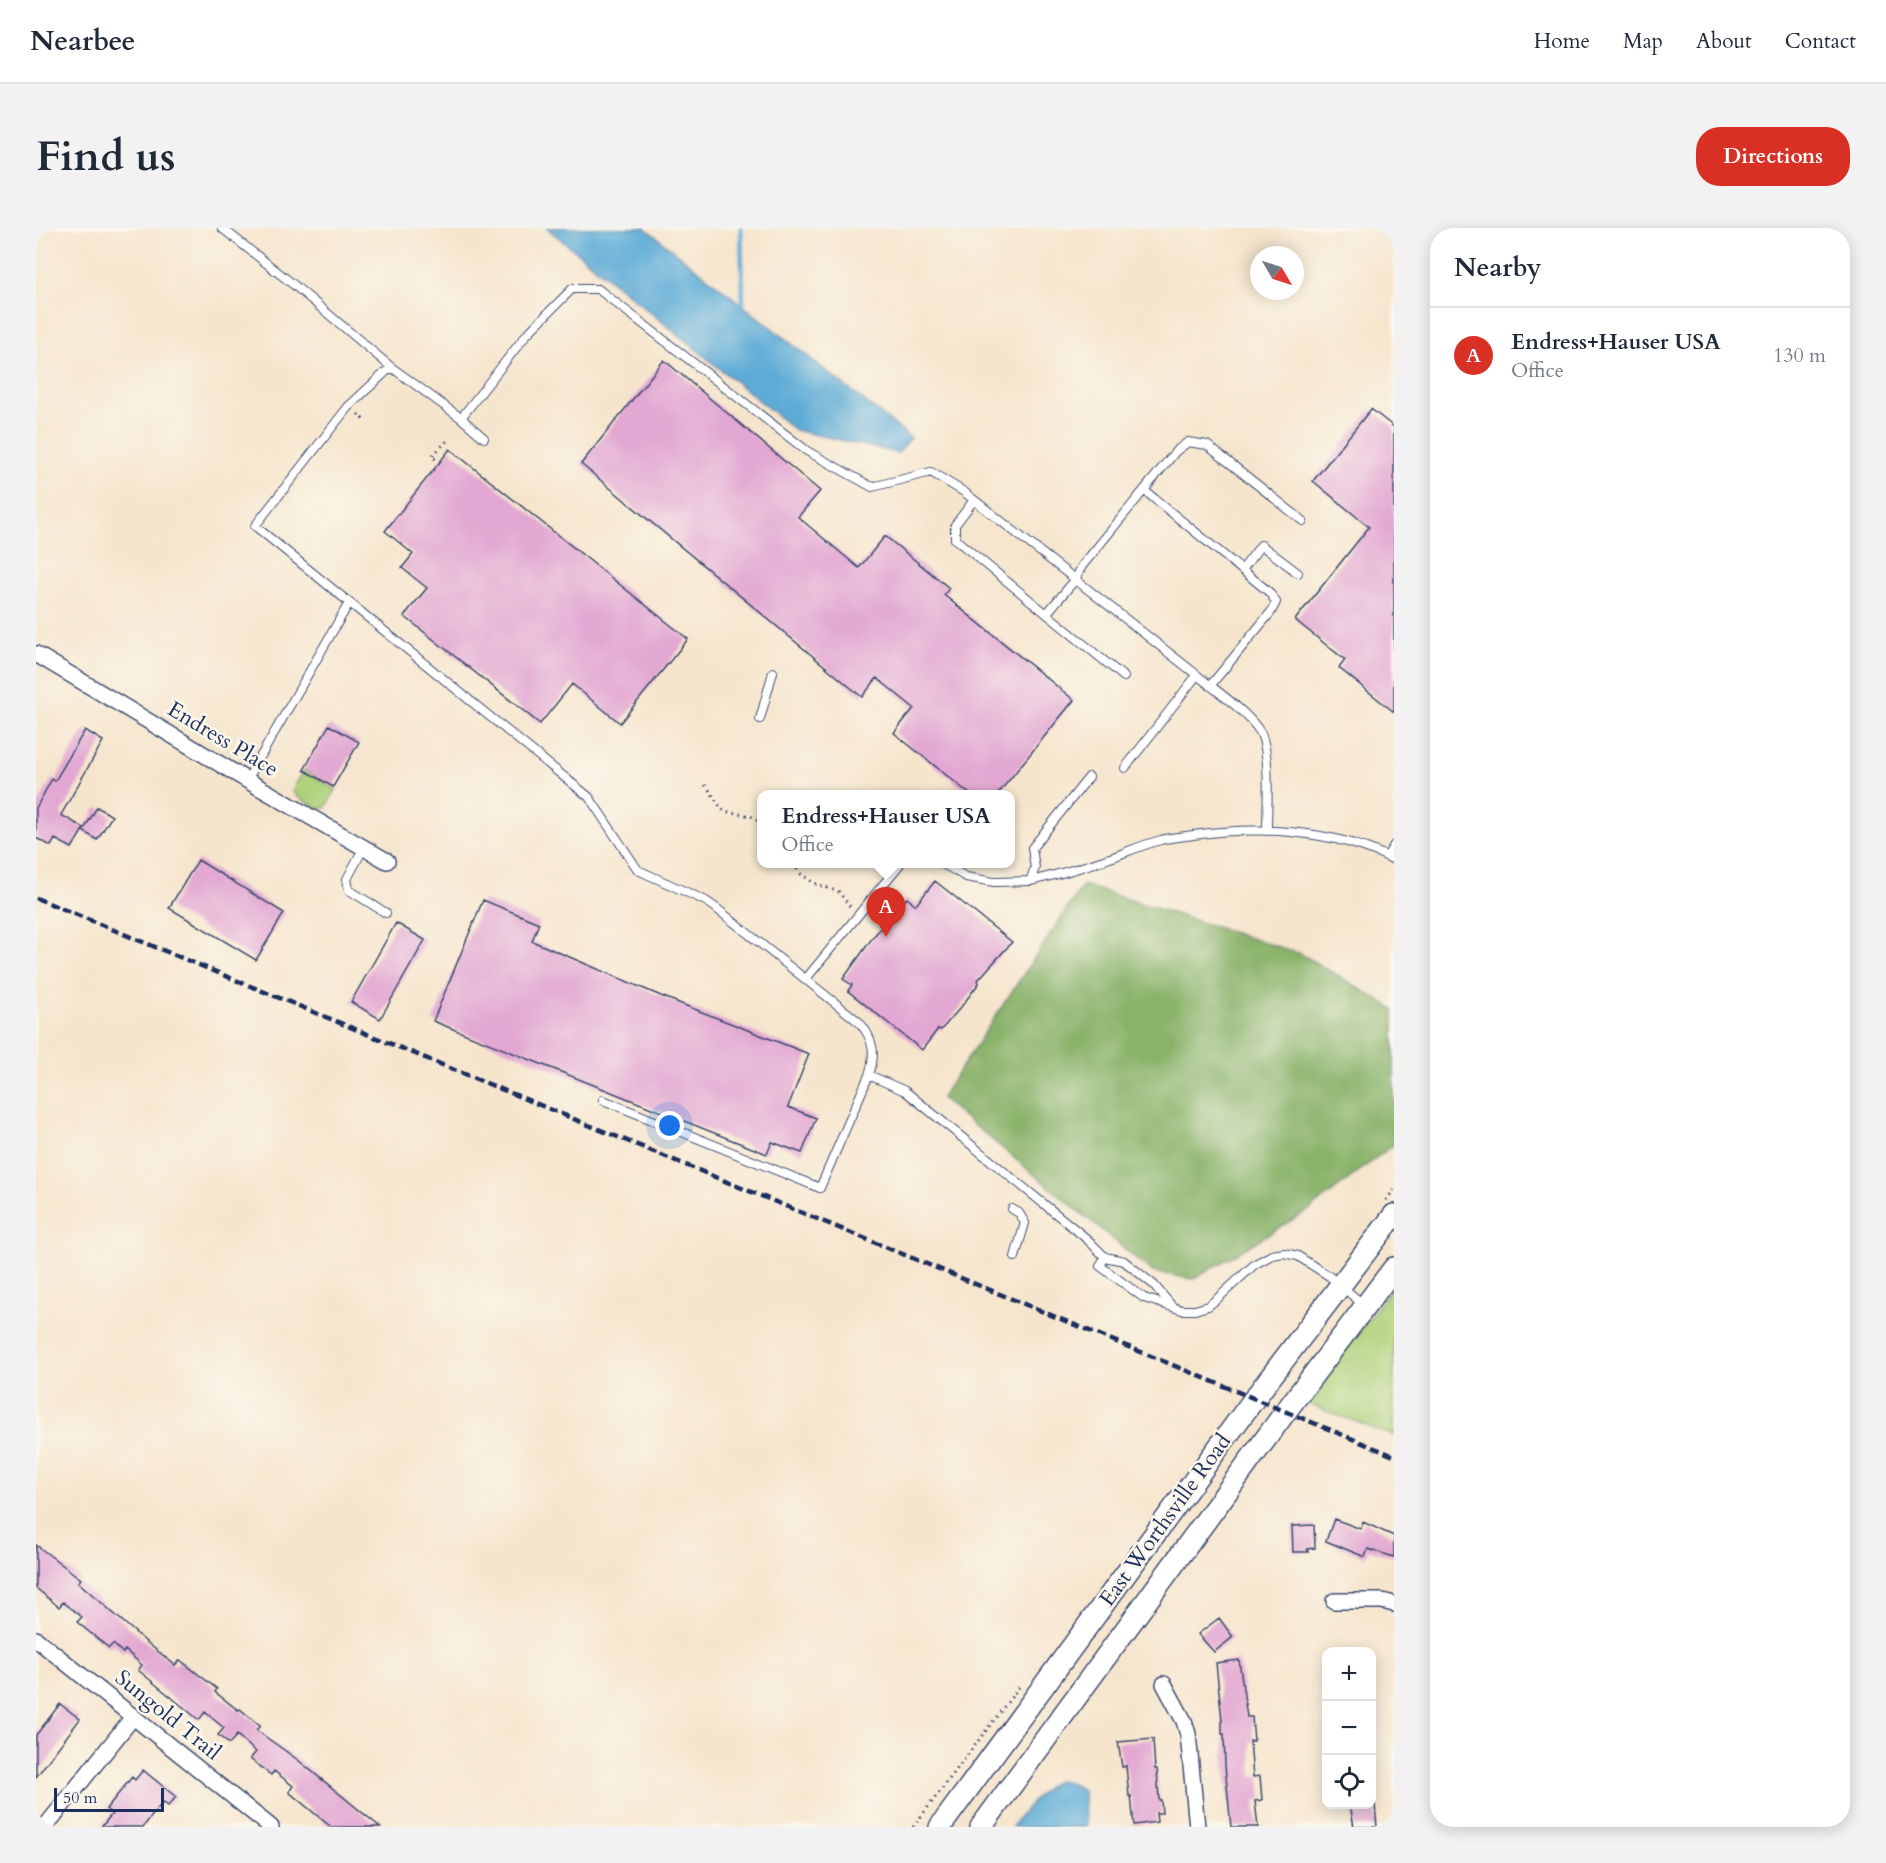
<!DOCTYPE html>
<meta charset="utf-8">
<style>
:root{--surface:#fff;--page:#f2f2f3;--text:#1f2937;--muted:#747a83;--line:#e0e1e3;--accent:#d93025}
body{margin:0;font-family:Cardo,serif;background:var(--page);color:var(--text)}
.controls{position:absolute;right:18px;bottom:18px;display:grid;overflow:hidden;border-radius:12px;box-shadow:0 3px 15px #0003}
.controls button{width:54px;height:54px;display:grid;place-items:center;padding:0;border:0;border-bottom:2px solid var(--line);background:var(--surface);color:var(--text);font:30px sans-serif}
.compass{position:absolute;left:1214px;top:18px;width:54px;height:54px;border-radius:50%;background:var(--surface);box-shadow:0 3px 15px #0003;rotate:129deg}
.scale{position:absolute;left:18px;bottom:15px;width:110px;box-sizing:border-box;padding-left:6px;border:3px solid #1b2f5e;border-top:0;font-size:16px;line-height:21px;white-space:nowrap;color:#1b2f5e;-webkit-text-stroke:4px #fbf7ec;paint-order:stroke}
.you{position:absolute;left:634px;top:898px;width:21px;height:21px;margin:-15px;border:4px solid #fff;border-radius:50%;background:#1a73e8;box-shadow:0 0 0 9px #1a73e833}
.badge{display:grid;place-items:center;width:39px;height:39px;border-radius:50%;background:var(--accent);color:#fff;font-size:20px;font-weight:700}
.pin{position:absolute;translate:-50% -50px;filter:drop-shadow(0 2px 3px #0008)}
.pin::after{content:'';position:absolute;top:32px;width:21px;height:18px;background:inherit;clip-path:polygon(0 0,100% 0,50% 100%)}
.popup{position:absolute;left:721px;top:562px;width:258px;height:78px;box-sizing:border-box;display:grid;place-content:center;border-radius:12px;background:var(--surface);filter:drop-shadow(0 2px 4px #0005);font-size:20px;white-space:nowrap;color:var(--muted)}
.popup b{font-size:22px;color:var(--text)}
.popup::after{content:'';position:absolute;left:50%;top:100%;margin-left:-12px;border:12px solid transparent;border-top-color:var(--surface)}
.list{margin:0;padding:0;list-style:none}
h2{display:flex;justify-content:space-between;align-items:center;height:78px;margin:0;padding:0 24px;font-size:26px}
h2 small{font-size:20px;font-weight:400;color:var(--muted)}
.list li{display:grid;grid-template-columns:39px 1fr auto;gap:18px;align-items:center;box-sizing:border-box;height:96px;padding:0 24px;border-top:2px solid var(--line)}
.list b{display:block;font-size:22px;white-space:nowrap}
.list p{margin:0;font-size:20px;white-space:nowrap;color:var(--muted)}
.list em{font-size:20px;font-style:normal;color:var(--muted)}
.icon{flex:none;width:33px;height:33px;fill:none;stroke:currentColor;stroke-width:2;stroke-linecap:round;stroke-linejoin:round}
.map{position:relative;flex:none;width:1358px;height:1599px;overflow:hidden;border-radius:24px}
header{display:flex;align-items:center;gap:36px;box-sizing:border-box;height:84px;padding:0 30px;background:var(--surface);border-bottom:2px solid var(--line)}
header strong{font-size:28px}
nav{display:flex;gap:33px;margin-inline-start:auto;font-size:21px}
.intro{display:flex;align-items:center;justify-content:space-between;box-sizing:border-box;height:144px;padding:0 36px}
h1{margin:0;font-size:42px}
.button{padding:15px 27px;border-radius:24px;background:var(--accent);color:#fff;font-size:21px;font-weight:700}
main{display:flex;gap:36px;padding:0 36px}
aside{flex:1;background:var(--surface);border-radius:24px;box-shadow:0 3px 15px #0003}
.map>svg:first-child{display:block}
.green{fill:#aed17a;stroke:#64806c;stroke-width:1.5}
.forest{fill:#8ab36a;stroke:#527164;stroke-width:1.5}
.water{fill:#5dacd7;stroke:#3c6e9a;stroke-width:1.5}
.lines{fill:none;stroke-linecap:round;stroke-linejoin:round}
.stream{stroke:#5dacd7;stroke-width:4.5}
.building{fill:#e2a7d2}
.service-casing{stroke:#3c4a6f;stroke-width:10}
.minor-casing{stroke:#3c4a6f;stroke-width:18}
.secondary-casing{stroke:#3c4a6f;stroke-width:24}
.path{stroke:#3c4a6f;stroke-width:3;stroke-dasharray:1.5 4.5;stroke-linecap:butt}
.service{stroke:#fff;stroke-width:8}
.minor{stroke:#fff;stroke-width:15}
.secondary{stroke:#fff;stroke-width:21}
.rail{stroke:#1b2f5e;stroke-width:4.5;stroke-dasharray:9 4.5;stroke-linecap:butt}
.labels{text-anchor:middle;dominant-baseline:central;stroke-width:5;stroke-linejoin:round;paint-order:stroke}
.street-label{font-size:22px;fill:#1b2f5e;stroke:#fbf7ec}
</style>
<header>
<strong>Nearbee</strong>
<nav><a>Home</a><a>Map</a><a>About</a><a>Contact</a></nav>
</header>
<div class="intro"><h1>Find us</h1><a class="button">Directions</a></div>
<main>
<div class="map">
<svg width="1358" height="1599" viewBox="0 0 1358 1599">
<rect width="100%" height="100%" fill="#fbf7ec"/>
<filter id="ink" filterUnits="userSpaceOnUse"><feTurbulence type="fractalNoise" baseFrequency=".0167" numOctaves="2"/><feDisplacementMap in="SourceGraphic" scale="12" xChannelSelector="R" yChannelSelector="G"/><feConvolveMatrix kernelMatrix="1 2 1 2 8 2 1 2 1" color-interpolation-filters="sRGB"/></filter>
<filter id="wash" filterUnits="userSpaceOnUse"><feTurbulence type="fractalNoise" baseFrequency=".008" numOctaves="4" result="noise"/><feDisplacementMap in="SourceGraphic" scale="24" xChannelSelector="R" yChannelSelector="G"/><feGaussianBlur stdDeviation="1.35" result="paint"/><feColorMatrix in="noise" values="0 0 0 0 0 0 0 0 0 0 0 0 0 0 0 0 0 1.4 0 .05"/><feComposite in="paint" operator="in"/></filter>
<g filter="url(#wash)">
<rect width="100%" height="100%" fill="#f6e5cd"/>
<path class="green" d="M 268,542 L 300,561 L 290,579 L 284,582 L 262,569 L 256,563 Z
M 1358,1057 L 1358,1208 L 1269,1175 Z"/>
<path class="forest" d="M 1047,657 L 1265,726 L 1358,781 L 1358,916 L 1273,982 L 1158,1051 L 1117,1044 L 905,870 Z"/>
<path class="water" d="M 511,0 L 609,0 L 875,210 L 862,225 L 759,202 Z
M 1022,1552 C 1027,1552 1044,1559 1047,1563 L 1050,1599 L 976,1599 C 985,1586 1008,1557 1022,1552 Z"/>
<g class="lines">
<path class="stream" d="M 705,0 L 707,77"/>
</g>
<g id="blocks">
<path class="building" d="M 628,132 L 784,263 L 762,289 L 823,340 L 849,308 L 913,360 L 908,367 L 1038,472 L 961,567 L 935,567 L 858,505 L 878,480 L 841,450 L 826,469 L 545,236 Z
M 1335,181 L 1358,199 L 1358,484 L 1303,440 L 1309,432 L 1259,392 L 1333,299 L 1277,253 Z
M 414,221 L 652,411 L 584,495 L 536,456 L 504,496 L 368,388 L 391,360 L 366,340 L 377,326 L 349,303 Z
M 293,497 L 323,514 L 297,559 L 268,542 Z
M 49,502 L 67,513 L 25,587 L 48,600 L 36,620 L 19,611 L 15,618 L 0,610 L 0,580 L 16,551 L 19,553 Z
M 61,579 L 76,588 L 61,612 L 47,603 Z
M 162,632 L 248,685 L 220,732 L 133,680 Z
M 899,653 L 976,714 L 942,752 L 943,755 L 925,779 L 905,802 L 902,801 L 886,822 L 812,763 L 816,757 L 807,751 L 837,709 L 871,670 L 880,677 Z
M 447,672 L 503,695 L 496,713 L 625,768 L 773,826 L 752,879 L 780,890 L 766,925 L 736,914 L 731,926 L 397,793 Z
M 360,695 L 389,712 L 344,791 L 315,774 Z
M 1298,1291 L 1325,1301 L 1327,1294 L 1358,1308 L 1358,1329 L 1332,1321 L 1329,1329 L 1290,1313 Z
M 1278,1297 L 1279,1320 L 1271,1321 L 1272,1324 L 1257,1324 L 1256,1298 Z
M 0,1317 L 45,1351 L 42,1354 L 109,1413 L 139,1437 L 144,1432 L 181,1461 L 179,1464 L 202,1482 L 204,1481 L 224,1498 L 220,1502 L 262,1532 L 344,1599 L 295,1599 L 253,1564 L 257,1558 L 238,1543 L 235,1547 L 214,1531 L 220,1524 L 201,1507 L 193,1516 L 182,1507 L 188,1500 L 169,1484 L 163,1492 L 102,1442 L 106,1437 L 89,1422 L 87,1425 L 77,1416 L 73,1420 L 52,1403 L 41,1394 L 46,1389 L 27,1374 L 23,1379 L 0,1360 Z
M 1183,1390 L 1197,1409 L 1178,1424 L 1162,1406 Z
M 1203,1432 L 1211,1489 L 1216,1489 L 1218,1513 L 1214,1513 L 1217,1549 L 1224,1548 L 1226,1572 L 1219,1573 L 1222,1599 L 1195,1599 L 1189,1538 L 1188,1506 L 1186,1506 L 1186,1492 L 1180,1435 Z
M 24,1476 L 44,1491 L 0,1549 L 0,1507 Z
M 1117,1511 L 1119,1541 L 1121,1541 L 1123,1572 L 1125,1572 L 1126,1585 L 1120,1585 L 1121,1594 L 1098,1597 L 1095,1568 L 1093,1568 L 1090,1538 L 1086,1539 L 1082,1514 Z
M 107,1542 L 140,1569 L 132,1578 L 127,1574 L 107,1599 L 65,1599 L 76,1586 L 70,1581 L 96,1549 L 99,1552 Z
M 1314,1576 L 1339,1576 L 1341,1599 L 1318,1599 Z"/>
</g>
</g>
<g filter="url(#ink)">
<use href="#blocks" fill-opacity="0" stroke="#3c4a6f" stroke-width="1.5"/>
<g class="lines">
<defs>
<path id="service" d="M 186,0 L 258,57 L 355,139
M 425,190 L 355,139 L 312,179 L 219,298 L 553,569 L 602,642 L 670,673 L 680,680 L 823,794 C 838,811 840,826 833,847 L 869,863 L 1051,1011 L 1069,1029 L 1088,1033 L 1118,1057 L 1135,1077
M 448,210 L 425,190 L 491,106 L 536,61 L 562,61 L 771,223 L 836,259 L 895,244 L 928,264 L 1161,447 L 1089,540
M 1109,263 L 1233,364 L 1240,374 L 1235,384 L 1174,458
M 938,272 L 919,297 L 919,311 L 1088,449
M 1206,342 L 1225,317 L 1262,345
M 1011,385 L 1039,352 L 1046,338 L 1140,223 L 1152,214 L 1171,217 L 1267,293
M 1161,447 C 1179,462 1212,484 1224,504 C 1235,524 1231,578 1231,602
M 724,491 L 737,444
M 211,552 L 313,375
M 328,619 L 311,651 L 313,662 L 350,685
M 1351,629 L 1358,617
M 907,636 L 930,649 L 958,654 L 994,653 L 999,640 L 996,620 L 1053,549
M 994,653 C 1022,647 1050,638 1077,629 C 1093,623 1109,616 1125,612 C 1135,609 1146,609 1157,607 C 1222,598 1298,601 1358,632
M 769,752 L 864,636
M 567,872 L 784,960 L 833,847
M 976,981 L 983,985 L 989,995 L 979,1029
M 1069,1029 L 1064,1038 L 1108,1070 L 1146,1082 L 1159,1082 L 1172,1078 L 1181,1071 L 1219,1036 L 1236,1027 L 1248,1025 L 1262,1028 L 1271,1034 L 1293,1048 L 1328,1077"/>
<path id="minor" d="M 0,426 L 219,557 L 351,633
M 1298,1373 L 1346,1373 L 1358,1376
M 0,1411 L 235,1599
M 1128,1456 L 1148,1493 L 1152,1506 L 1161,1599
M 9,1599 L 97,1489"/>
<path id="secondary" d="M 904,1599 L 1218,1171 L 1358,987
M 945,1599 L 1250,1183 L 1358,1040"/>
</defs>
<use href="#service" class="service-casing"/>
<use href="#minor" class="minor-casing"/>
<use href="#secondary" class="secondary-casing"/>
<path class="path" d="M 322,186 L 328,192
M 404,235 L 396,228 L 414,210
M 669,557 C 676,564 682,578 688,583 L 715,588 L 726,596
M 757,636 L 765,646 L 778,655 L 803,664 L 815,680
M 1350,972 L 1358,962
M 877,1599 L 983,1459"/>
<use href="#service" class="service"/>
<use href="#minor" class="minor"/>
<use href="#secondary" class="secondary"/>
<path class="rail" d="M 0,670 L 1358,1228"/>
</g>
</g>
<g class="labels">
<g class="street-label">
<text transform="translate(187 511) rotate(31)">Endress Place</text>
<text transform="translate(1129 1292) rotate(-54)">East Worthsville Road</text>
<text transform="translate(132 1487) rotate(39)">Sungold Trail</text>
</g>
</g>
</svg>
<div class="controls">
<button>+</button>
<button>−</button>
<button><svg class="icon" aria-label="locate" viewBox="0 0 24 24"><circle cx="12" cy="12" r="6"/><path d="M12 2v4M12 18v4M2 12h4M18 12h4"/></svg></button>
</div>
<svg class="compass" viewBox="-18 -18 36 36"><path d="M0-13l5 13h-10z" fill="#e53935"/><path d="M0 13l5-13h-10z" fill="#747a83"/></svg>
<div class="scale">50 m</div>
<div class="you"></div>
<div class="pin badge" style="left:850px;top:709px">A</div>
<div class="popup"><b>Endress+Hauser USA</b>Office</div>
</div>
<aside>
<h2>Nearby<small></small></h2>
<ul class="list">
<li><span class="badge">A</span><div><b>Endress+Hauser USA</b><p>Office</p></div><em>130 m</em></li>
</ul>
</aside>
</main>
